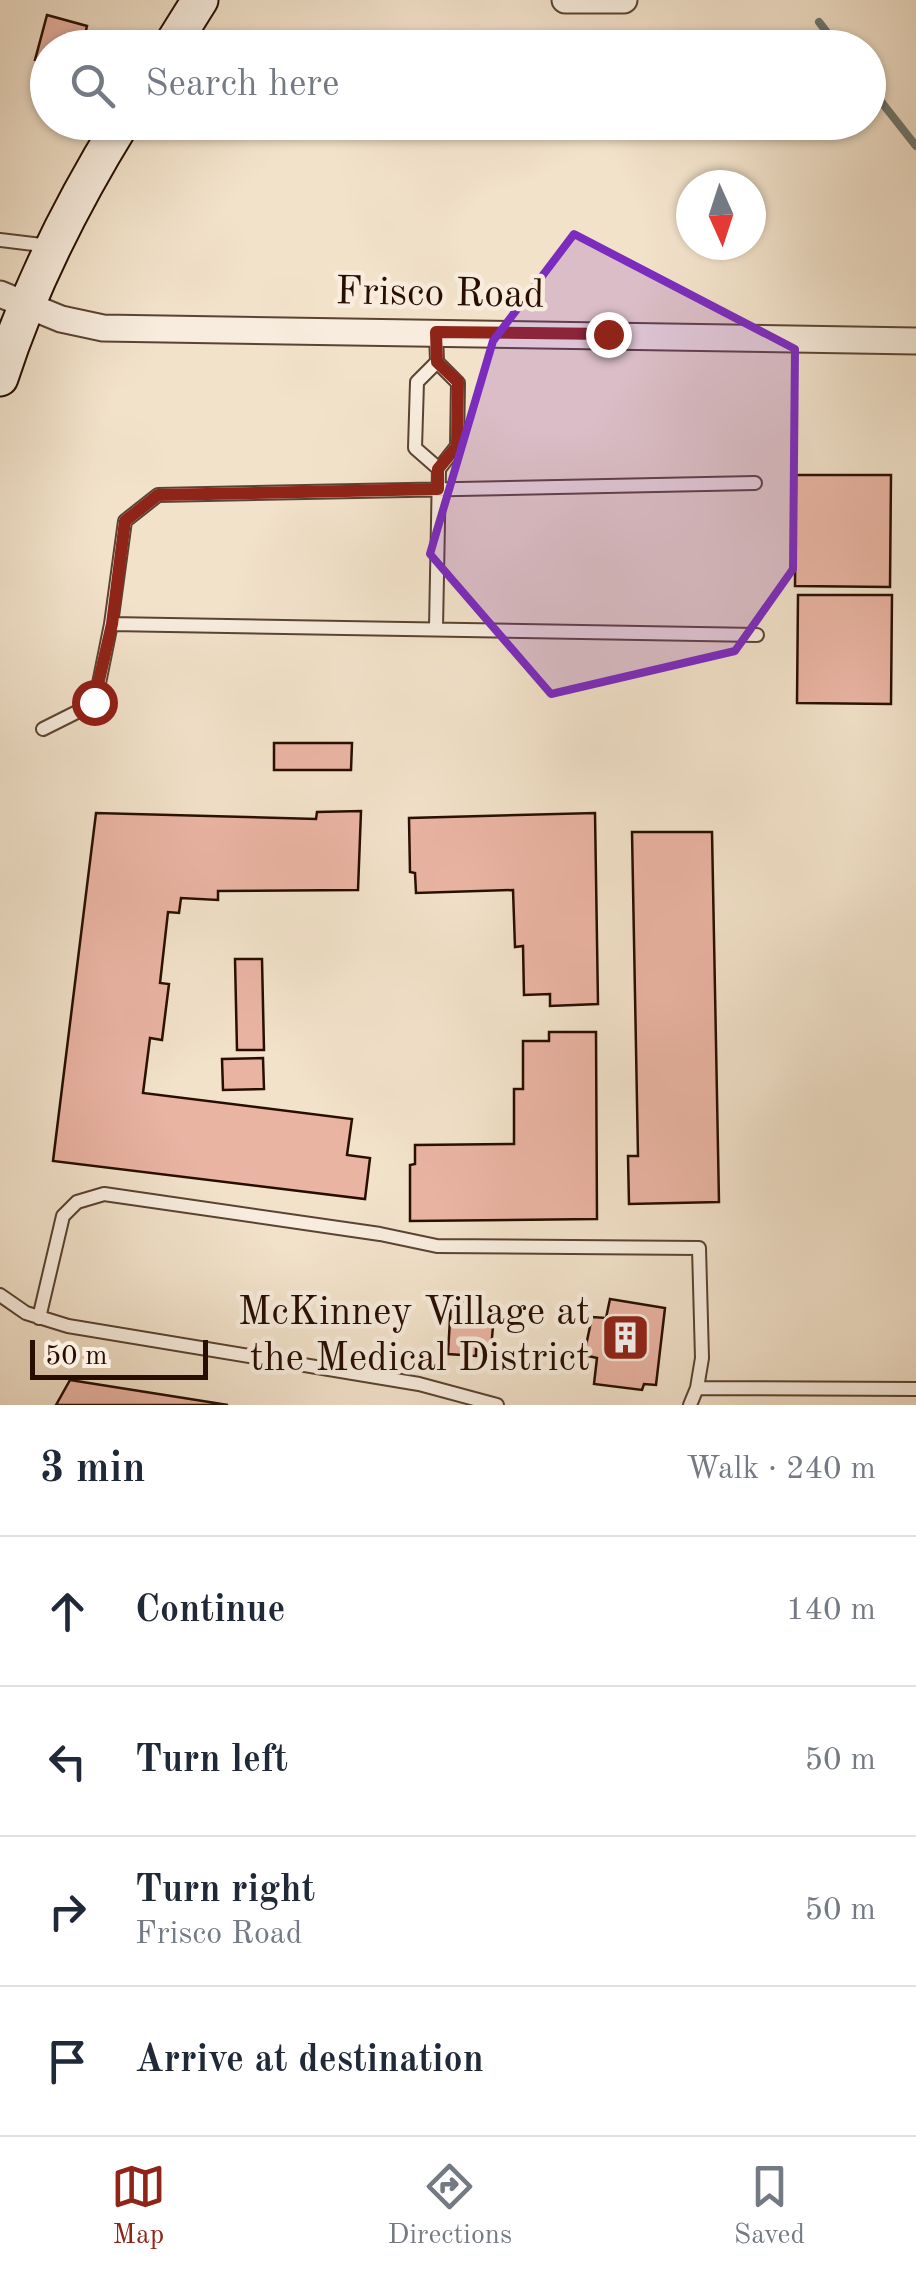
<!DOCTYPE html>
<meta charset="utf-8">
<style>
:root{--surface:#fff;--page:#f6f6f7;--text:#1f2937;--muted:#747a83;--line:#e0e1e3;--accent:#8f2418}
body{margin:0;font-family:"Old Standard TT",serif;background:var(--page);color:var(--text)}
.compass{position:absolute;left:676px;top:170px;width:90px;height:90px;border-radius:50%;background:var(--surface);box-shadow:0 2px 8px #0004;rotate:177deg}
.scale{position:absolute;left:30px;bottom:25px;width:178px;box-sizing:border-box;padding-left:10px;border:5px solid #280e00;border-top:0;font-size:28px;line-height:35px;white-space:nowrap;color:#280e00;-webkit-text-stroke:8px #f7ecdd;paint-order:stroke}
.stop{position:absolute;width:30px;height:30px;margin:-22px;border:8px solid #8f2418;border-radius:50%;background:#fff}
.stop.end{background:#8f2418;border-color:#fff;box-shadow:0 2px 10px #0008}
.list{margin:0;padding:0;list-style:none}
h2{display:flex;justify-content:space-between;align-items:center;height:130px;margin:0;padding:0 40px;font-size:42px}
h2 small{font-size:32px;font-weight:400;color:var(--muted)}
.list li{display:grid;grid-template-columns:65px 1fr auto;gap:30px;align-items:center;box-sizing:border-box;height:150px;padding:0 40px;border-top:2px solid var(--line)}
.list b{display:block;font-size:38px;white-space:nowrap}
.list p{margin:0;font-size:32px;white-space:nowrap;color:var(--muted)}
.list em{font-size:32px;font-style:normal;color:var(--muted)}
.icon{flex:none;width:55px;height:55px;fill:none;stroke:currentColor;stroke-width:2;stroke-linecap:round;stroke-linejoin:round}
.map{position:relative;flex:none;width:916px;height:1405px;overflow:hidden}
.search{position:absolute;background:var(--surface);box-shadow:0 2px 8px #0004;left:30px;right:30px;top:30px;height:110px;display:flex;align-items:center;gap:25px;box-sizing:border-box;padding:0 35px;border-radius:55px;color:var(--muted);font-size:38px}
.sheet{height:730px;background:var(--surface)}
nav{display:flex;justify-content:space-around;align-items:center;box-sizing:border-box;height:140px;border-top:2px solid var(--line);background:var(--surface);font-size:28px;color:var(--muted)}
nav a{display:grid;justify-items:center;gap:5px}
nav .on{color:var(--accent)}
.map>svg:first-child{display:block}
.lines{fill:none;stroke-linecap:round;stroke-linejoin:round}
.stream{stroke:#6e7770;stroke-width:8}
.building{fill:#eab4a3;stroke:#280e00;stroke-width:2.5}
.lane-casing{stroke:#5a4332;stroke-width:16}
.street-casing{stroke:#5a4332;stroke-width:29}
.secondary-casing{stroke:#280e00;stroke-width:39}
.lane{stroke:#f7ecdd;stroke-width:12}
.street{stroke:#f7ecdd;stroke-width:25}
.secondary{stroke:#f7ecdd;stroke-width:35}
.route{stroke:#8f2418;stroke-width:12}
.marked{fill:#7b2cbf;fill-opacity:0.2;stroke:#7b2cbf;stroke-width:8;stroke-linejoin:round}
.labels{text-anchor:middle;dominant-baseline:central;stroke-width:9;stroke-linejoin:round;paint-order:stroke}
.street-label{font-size:40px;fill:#280e00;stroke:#f7ecdd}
.poi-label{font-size:40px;fill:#280e00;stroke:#f7ecdd;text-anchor:end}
</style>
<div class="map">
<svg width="916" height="1405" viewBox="0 0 916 1405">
<rect width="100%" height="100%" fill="#f2e2ca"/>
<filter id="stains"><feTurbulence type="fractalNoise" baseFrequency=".002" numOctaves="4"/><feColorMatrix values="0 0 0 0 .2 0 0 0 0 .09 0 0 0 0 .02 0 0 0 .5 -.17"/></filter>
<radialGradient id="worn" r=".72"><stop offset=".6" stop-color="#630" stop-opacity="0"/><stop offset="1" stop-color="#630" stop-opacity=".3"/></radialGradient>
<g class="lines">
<path class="stream" d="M 819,22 L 839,48
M 868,85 L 916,146"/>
</g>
<path class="building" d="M 47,15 L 87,26 L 82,48 L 48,48 L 48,64 L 35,60 Z
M 796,475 L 891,475 L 890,587 L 795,586 Z
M 798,595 L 892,595 L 891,704 L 797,703 Z
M 274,743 L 352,743 L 351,770 L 274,770 Z
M 361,811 L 358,890 L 218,891 L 218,900 L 181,898 L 179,913 L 168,912 L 160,983 L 169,984 L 162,1040 L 150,1038 L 143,1093 L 352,1119 L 347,1155 L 370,1158 L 365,1199 L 53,1161 L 96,813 L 316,819 L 317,812 Z
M 595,813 L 598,1004 L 550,1006 L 550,994 L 524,995 L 523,946 L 515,947 L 513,890 L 416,893 L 415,873 L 410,872 L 409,818 Z
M 632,832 L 712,832 L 719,1202 L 629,1204 L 628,1156 L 638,1156 Z
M 235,959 L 262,959 L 264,1050 L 237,1050 Z
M 549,1032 L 596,1032 L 597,1219 L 410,1221 L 410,1165 L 415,1164 L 415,1145 L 514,1144 L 514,1089 L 523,1089 L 523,1041 L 549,1041 Z
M 263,1058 L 264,1089 L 223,1090 L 222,1059 Z
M 610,1299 L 665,1308 L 656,1385 L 644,1384 L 642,1390 L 594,1384 L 597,1358 L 584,1355 L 592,1317 L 606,1318 Z
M 451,1301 L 481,1303 L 481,1313 L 494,1314 L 491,1350 L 476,1349 L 476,1356 L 448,1354 Z
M 70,1380 L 228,1405 L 56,1405 Z"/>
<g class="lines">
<defs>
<path id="lane" d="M 0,240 L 50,246
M 436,332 L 437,362 L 458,383 L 457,446 L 439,469 L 436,628
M 437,362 L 417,382 L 415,448 L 439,469
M 111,624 L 757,635
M 43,729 L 95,703 L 111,624 L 125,521 L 158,495 L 755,483
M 0,1295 L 26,1313 L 68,1326 L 419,1384 L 497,1405
M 39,1318 L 63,1216 L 77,1202 L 104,1194 L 380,1234 L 437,1246 L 699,1248 L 702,1358 L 697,1388
M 690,1405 L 697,1388 L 916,1389"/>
<path id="street" d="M 565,0 L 624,0
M 0,294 L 61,319 L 103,328 L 916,341"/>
<path id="secondary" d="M 170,48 L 200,0
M 0,378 C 29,288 72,203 122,122"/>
</defs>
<use href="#lane" class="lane-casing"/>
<use href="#street" class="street-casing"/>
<use href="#secondary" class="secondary-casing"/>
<use href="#lane" class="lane"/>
<use href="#street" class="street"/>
<use href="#secondary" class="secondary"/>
</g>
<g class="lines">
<path class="route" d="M 94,702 L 112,624 L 125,521 L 158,495 L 438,489 L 438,469 L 457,446 L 458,382 L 437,362 L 436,332 L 608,334"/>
</g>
<path class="marked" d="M 574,234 L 795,349 L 793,569 L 735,651 L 551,694 L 430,554 L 493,341 Z"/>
<defs>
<symbol id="building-square" viewBox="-11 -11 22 22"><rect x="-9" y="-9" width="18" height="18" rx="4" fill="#8f2418" stroke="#f7ecdd"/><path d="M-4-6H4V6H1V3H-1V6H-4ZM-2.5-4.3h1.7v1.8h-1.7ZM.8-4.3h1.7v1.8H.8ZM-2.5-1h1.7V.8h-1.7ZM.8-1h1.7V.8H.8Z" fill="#fff"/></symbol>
</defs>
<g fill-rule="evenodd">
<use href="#building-square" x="598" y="1310" width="55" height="55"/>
</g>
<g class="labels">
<g class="street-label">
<text transform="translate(440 295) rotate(1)">Frisco Road</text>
</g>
<g class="poi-label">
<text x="590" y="1314">McKinney Village at<tspan x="590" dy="46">the Medical District</tspan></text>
</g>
</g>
<rect width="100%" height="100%" filter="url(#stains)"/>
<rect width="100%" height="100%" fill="url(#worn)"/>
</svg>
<svg class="compass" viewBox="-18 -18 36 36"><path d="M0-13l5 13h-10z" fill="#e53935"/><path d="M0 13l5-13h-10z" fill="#747a83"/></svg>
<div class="scale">50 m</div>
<div class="stop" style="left:94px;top:702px"></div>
<div class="stop end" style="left:608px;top:334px"></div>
<div class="search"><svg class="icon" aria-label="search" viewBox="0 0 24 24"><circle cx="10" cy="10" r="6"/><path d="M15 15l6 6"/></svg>Search here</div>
</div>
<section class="sheet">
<h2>3 min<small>Walk · 240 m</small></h2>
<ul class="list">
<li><svg class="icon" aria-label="ahead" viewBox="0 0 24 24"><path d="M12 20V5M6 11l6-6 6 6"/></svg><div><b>Continue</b></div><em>140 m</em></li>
<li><svg class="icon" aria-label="left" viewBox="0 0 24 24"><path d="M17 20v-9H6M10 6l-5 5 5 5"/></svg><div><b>Turn left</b></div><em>50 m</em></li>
<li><svg class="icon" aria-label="right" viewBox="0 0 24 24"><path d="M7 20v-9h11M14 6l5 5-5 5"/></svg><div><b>Turn right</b><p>Frisco Road</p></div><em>50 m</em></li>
<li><svg class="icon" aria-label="arrive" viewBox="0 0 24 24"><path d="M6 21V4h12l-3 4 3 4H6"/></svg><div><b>Arrive at destination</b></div></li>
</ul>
</section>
<nav>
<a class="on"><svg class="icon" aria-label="map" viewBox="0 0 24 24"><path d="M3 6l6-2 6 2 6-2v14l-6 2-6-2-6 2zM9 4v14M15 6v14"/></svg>Map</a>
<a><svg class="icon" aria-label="directions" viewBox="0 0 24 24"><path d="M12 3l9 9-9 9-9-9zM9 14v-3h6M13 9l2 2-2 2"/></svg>Directions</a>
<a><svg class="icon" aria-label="saved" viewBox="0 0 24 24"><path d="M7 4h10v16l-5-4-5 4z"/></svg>Saved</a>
</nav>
